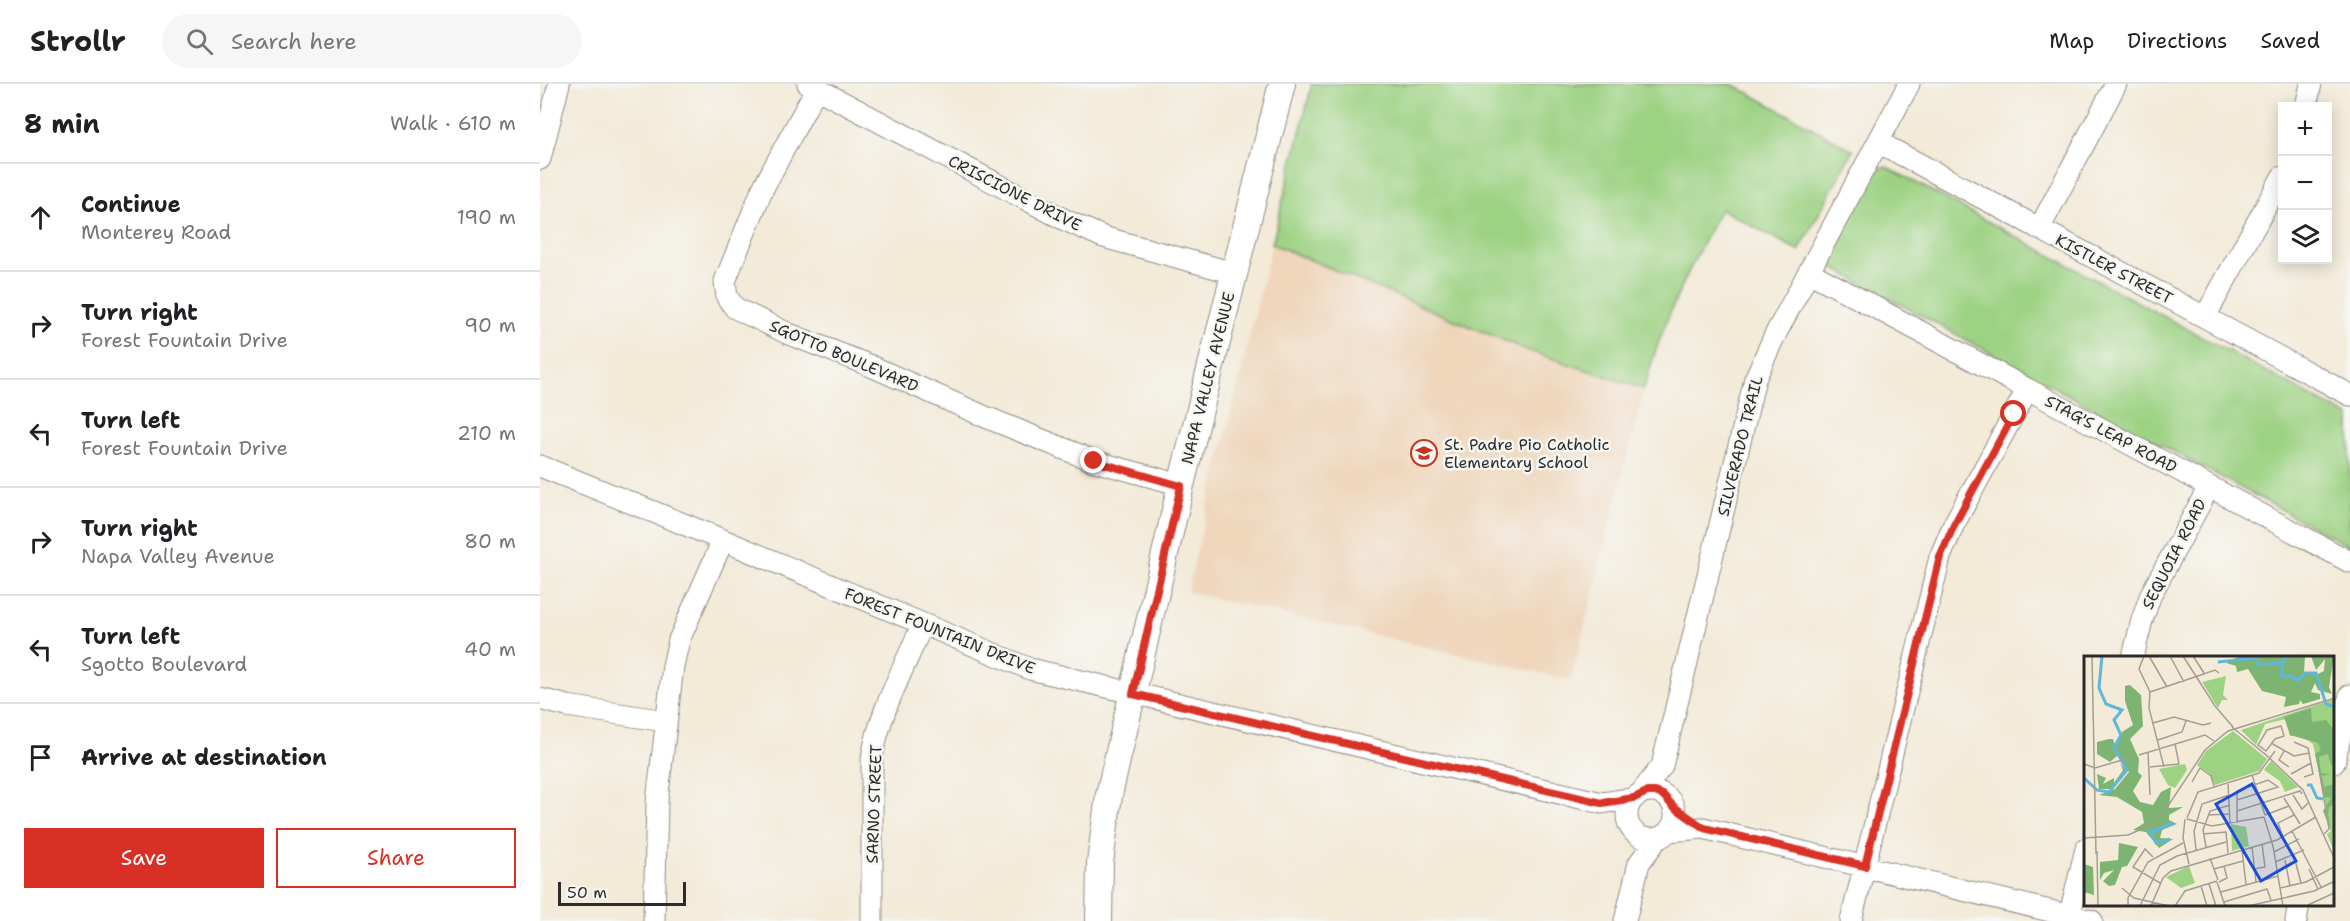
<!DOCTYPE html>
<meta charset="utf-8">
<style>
:root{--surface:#fff;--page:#f6f6f6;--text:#202124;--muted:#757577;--line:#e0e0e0;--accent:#d93025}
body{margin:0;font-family:"Shantell Sans",sans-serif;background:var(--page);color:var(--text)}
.controls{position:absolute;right:18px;top:18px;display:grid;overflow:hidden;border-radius:0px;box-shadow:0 3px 15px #0003}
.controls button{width:54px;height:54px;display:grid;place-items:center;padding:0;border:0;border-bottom:2px solid var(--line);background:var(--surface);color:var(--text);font:30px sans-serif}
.scale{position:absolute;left:18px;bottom:15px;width:128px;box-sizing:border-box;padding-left:6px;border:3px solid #2b2b2b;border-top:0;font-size:16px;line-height:21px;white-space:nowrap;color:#2b2b2b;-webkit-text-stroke:4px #f6f6f2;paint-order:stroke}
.stop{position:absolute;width:18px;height:18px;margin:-14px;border:4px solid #d93025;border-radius:50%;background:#fff}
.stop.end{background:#d93025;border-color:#fff;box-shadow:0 2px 6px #0008}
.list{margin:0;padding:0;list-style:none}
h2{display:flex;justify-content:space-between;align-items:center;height:78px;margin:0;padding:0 24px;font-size:26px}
h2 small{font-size:20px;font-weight:400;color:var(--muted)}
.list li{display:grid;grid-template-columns:39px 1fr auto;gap:18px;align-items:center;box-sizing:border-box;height:108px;padding:0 24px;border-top:2px solid var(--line)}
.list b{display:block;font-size:22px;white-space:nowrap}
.list p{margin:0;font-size:20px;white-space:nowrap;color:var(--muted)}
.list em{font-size:20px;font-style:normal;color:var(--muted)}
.actions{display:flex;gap:12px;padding:18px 24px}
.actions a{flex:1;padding:14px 0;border:2px solid var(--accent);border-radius:0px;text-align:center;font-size:21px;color:var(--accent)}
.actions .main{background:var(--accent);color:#fff}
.icon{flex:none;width:33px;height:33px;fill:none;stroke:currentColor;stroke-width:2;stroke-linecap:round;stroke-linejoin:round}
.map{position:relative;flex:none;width:1810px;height:837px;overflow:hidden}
header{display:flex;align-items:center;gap:36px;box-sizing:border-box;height:84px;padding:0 30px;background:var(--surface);border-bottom:2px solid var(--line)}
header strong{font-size:28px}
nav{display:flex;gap:33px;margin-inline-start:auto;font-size:21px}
.search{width:420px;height:54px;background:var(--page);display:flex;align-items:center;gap:15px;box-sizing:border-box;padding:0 21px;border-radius:33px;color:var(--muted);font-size:22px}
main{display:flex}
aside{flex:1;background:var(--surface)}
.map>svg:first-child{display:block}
.built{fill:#efd6bb}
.green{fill:#9dd283;stroke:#647e57;stroke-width:1.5}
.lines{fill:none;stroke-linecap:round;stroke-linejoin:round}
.minor-casing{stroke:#8f8a82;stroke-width:23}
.tertiary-casing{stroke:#8f8a82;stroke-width:28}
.minor{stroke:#fff;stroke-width:21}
.tertiary{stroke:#fff;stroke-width:26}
.route{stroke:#d93025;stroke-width:8}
.labels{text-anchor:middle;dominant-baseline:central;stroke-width:5;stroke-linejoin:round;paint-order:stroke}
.street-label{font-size:16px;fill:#2b2b2b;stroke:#f6f6f2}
.poi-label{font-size:16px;fill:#2b2b2b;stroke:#f6f6f2;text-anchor:start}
.inset-river{fill:none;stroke:#60b7dd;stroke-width:3}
.inset-road{fill:none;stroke:#a39e93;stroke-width:1.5}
.view{fill:#1d4ed8;fill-opacity:0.15;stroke:#1d4ed8;stroke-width:3}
.inset-edge{fill:none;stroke:#2b2b2b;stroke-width:3}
</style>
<header>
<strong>Strollr</strong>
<div class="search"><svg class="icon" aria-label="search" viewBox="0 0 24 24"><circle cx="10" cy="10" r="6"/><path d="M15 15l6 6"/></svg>Search here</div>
<nav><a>Map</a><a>Directions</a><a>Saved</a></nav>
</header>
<main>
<aside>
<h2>8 min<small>Walk · 610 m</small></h2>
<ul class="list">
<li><svg class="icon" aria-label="ahead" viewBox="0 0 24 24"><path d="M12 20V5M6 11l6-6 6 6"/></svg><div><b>Continue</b><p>Monterey Road</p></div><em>190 m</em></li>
<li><svg class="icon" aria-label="right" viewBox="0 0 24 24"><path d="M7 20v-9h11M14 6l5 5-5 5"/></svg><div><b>Turn right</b><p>Forest Fountain Drive</p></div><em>90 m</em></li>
<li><svg class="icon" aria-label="left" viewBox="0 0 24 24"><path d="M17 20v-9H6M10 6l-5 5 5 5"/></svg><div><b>Turn left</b><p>Forest Fountain Drive</p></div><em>210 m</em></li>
<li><svg class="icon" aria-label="right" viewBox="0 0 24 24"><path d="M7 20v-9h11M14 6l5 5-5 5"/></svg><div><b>Turn right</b><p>Napa Valley Avenue</p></div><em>80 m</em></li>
<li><svg class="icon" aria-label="left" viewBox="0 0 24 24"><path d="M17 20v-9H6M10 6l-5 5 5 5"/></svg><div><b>Turn left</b><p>Sgotto Boulevard</p></div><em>40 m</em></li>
<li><svg class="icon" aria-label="arrive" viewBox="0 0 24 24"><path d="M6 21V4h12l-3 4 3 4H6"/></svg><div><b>Arrive at destination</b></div></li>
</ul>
<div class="actions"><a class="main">Save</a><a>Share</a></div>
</aside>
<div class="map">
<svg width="1810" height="837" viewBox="0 0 1810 837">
<rect width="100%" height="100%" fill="#f6f6f2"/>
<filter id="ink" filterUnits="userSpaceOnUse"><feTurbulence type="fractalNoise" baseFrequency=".0167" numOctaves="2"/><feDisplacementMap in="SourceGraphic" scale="12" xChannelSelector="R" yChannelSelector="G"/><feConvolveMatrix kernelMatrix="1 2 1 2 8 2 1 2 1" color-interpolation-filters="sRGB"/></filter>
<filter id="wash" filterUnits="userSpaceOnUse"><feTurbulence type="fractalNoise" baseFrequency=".008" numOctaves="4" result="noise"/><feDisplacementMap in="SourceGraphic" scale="24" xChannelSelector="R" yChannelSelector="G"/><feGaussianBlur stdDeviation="1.35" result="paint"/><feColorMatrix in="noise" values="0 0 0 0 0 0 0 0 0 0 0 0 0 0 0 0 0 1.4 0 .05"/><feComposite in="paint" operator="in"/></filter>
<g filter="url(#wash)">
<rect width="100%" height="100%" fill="#f3ead8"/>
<path class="built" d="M 732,160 L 987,266 L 1104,305 L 1031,596 L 647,508 Z"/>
<path class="green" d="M 772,0 L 1192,0 L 1313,66 L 1259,167 L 1181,125 C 1148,186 1122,238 1104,305 L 987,266 L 732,160 Z
M 1345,82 L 1810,333 L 1810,463 L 1293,184 L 1291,174 L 1294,163 L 1330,95 L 1339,85 Z"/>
</g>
<g filter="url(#ink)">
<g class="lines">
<defs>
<path id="minor" d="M 268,0 L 525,136 L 563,153 L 694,189
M 276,5 L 222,106 L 185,197 L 187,213 L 195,224 L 249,250 L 331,282 L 448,334 L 554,377 L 641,401
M 1766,22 L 1771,0
M 1338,58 L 1810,311
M 0,75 L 19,0
M 1499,145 L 1576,0
M 1269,188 L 1810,478
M 1665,233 L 1742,93
M 0,382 L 183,456 L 490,585 L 1062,719 L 1094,714
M 1593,573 L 1602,536 L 1611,510 L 1669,403
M 0,615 L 27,622 L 126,637
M 1794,679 L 1810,611
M1087 731a24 24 0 1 1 48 0a24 24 0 1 1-48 0Z
M 1100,710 L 1122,682 L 1215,295 L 1234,253 L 1369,0
M 1129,747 L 1163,744 L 1552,837
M 114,837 L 117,718 L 133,582 L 139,556 L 183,456
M 332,837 L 332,675 C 339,628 364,585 382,541
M 1085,837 L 1099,779 L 1118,754
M 1311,837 L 1400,473 L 1414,440 L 1487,306
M 1528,837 L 1546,765
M 1756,837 L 1759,820"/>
<path id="tertiary" d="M 559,837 L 560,779 L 569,711 L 641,401 L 742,0"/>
</defs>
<use href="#minor" class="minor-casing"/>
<use href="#tertiary" class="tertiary-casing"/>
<use href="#minor" class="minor"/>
<use href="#tertiary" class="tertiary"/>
</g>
</g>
<g class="lines" filter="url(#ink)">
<path class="route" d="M 554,377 L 641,402 L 593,610 L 1062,719 L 1094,714 L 1107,708 L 1115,708 L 1123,711 L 1133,722 L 1164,744 L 1325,782 L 1400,473 L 1414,441 L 1474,330"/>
</g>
<defs>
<symbol id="school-ring" viewBox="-11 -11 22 22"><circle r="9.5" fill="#f6f6f2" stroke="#c8321e" stroke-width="1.5"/><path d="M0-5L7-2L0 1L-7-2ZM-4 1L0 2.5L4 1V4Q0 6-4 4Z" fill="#c8321e"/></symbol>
</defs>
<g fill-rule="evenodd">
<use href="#school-ring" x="869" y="354" width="30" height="30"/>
</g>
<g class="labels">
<g class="street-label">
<text transform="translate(475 109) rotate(27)">CRISCIONE DRIVE</text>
<text transform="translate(1574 185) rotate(28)">KISTLER STREET</text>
<text transform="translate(304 272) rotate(23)">SGOTTO BOULEVARD</text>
<text transform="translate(668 294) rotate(-76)">NAPA VALLEY AVENUE</text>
<text transform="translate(1571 350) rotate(28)">STAG'S LEAP ROAD</text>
<text transform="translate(1200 362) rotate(-76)">SILVERADO TRAIL</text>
<text transform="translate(1634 470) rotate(-63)">SEQUOIA ROAD</text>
<text transform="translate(400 547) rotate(22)">FOREST FOUNTAIN DRIVE</text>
<text transform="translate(334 720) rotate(-88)">SARNO STREET</text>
</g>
<g class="poi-label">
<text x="904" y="360">St. Padre Pio Catholic<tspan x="904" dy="18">Elementary School</tspan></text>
</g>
</g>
<g transform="translate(1544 572)">
<rect width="250" height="250" fill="#f3ead8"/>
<path d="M 142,20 L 139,39 L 144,44 L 138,44 L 134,52 L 118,26 ZM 250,43 L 250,195 L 243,178 L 247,175 L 229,88 L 216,79 L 206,80 L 202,63 L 181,68 L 172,89 L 157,74 ZM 149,75 L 183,103 L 175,115 L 131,129 L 126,118 L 113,109 L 122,95 ZM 187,105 L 214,131 L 201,136 L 196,125 L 180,114 ZM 101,108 L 103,114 L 91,132 L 84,129 L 75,113 ZM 147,168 L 162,171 L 165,190 L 148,195 ZM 105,210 L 111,227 L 97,232 L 82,221 Z" fill="#9dd283"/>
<path d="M 156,0 L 221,0 L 220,17 L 234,18 L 240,15 L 241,3 L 232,14 L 227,0 L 250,0 L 245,31 L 248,38 L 234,34 L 231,27 L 227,36 L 236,38 L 236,43 L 219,48 L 216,44 L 215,48 L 200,51 L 202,41 L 178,35 L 164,13 L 153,16 L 152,10 L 142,7 ZM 46,29 L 57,39 L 59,70 L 46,83 L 55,103 L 54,116 L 58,120 L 49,135 L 56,146 L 69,149 L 77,136 L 87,131 L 85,152 L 99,151 L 85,159 L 85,164 L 93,168 L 78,174 L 76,182 L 89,183 L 75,192 L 62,176 L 49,174 L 60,167 L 58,156 L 33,141 L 15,139 L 31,133 L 45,116 L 31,91 L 38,76 L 49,69 L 41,45 L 41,30 ZM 227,52 L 228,66 L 242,64 L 250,74 L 250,109 L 247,109 L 244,98 L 235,101 L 237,117 L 246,118 L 238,120 L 240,131 L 250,128 L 250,149 L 245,151 L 244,158 L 247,175 L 239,155 L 247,142 L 240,141 L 231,98 L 237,94 L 234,87 L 206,79 L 200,61 ZM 25,83 L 29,83 L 34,99 L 26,106 L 13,98 L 13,86 ZM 36,107 L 42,114 L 32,128 L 26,133 L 15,133 L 13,118 L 22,122 L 19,128 L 30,122 L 30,127 L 39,114 ZM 35,187 L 54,191 L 43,210 L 38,211 L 31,229 L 25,230 L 19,225 L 30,214 L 20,217 L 16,224 L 16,206 L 34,204 ZM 0,208 L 9,211 L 10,239 L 0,236 Z" fill="#7eb471"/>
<path class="inset-river" d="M 204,0 L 199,5 L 197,20 L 208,20 L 214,25 L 221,17 L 232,17 L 242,48 L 251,51M 134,6 L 171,2 L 175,9 L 198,7M 0,122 L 13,134 L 25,136 L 43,114 L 30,91 L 37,79 L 30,64 L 38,54 L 22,48 L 15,32 L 18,0M 223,129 L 227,129 L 233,142 L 239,143M 65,173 L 72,187 L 86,183M 68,176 L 89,167"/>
<path class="inset-road" d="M 8,0 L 12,198M 60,0 L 55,13 L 66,36 L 65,52 L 80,111M 65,0 L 83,31M 86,0 L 100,26M 99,0 L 131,50 L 149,71M 109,0 L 120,17M 111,21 L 131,14 L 135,17M 66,36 L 111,21M 69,67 L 90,61 L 119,69 L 127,67M 197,70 L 200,80 L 191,83 L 182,95 L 174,89 L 183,74 ZM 148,71 L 182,99M 74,84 L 98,76 L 102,65M 210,86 L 224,92 L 229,118 L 220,121M 187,87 L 210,100 L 225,97M 200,95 L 195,104 L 205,111M 64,96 L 66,139M 180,97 L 219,134 L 251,204M 55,99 L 121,79 L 130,85M 0,108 L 11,112 L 45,102M 66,111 L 95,108 L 91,88M 235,113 L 245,173 L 240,178M 207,118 L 227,107M 168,119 L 181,159M 108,126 L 116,112 L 127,120 L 130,130M 144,126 L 146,167M 209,139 L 218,153 L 224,147M 200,142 L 216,168M 153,144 L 194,131 L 184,124 L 153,135 L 153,167M 153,155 L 216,135 L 218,138M 124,159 L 146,158M 181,159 L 205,150M 180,161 L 189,190 L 199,250M 103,162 L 114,136 L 175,117 L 191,95M 101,163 L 99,182 L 105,208M 103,163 L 128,170 L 180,161M 208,175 L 237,231M 119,178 L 142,176 L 144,197M 199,181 L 194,167 L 210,159M 0,182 L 44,179 L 65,170 L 80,156 L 121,94 L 144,75 L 251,42M 122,191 L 119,174 L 126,155 L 146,149M 168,191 L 172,226M 112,194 L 110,175 L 118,148 L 145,139M 158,194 L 162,228M 13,195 L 14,250M 190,196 L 215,183M 210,200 L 217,227M 69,201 L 61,193 L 49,211 L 76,227M 126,202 L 134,224M 201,204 L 206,230M 191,206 L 220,194M 130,213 L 159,205M 170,213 L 181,211 L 178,188M 225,213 L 234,233M 133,226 L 141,250M 135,226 L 143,222 L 140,210M 125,228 L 132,250M 117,230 L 123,250M 38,232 L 50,242 L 85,250M 196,232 L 222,226 L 250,211M 137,236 L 194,220M 140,246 L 183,233 L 187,244M 224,249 L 250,237M 44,250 L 44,242 L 64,206 L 99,187M 56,250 L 76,209 L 93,200 L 142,186M 67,250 L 79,222 L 87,215 L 193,184 L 232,161M 91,250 L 101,235 L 133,225M 164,250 L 230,235 L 251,225"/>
<path class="view" d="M 168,128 L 212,205 L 177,225 L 132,148 Z"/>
<rect width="250" height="250" class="inset-edge"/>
</g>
</svg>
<div class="controls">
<button>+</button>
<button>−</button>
<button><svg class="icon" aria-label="layers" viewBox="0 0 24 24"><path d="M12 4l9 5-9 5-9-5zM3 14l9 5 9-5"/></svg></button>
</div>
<div class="scale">50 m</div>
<div class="stop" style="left:1474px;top:330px"></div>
<div class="stop end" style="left:554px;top:377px"></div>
</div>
</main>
